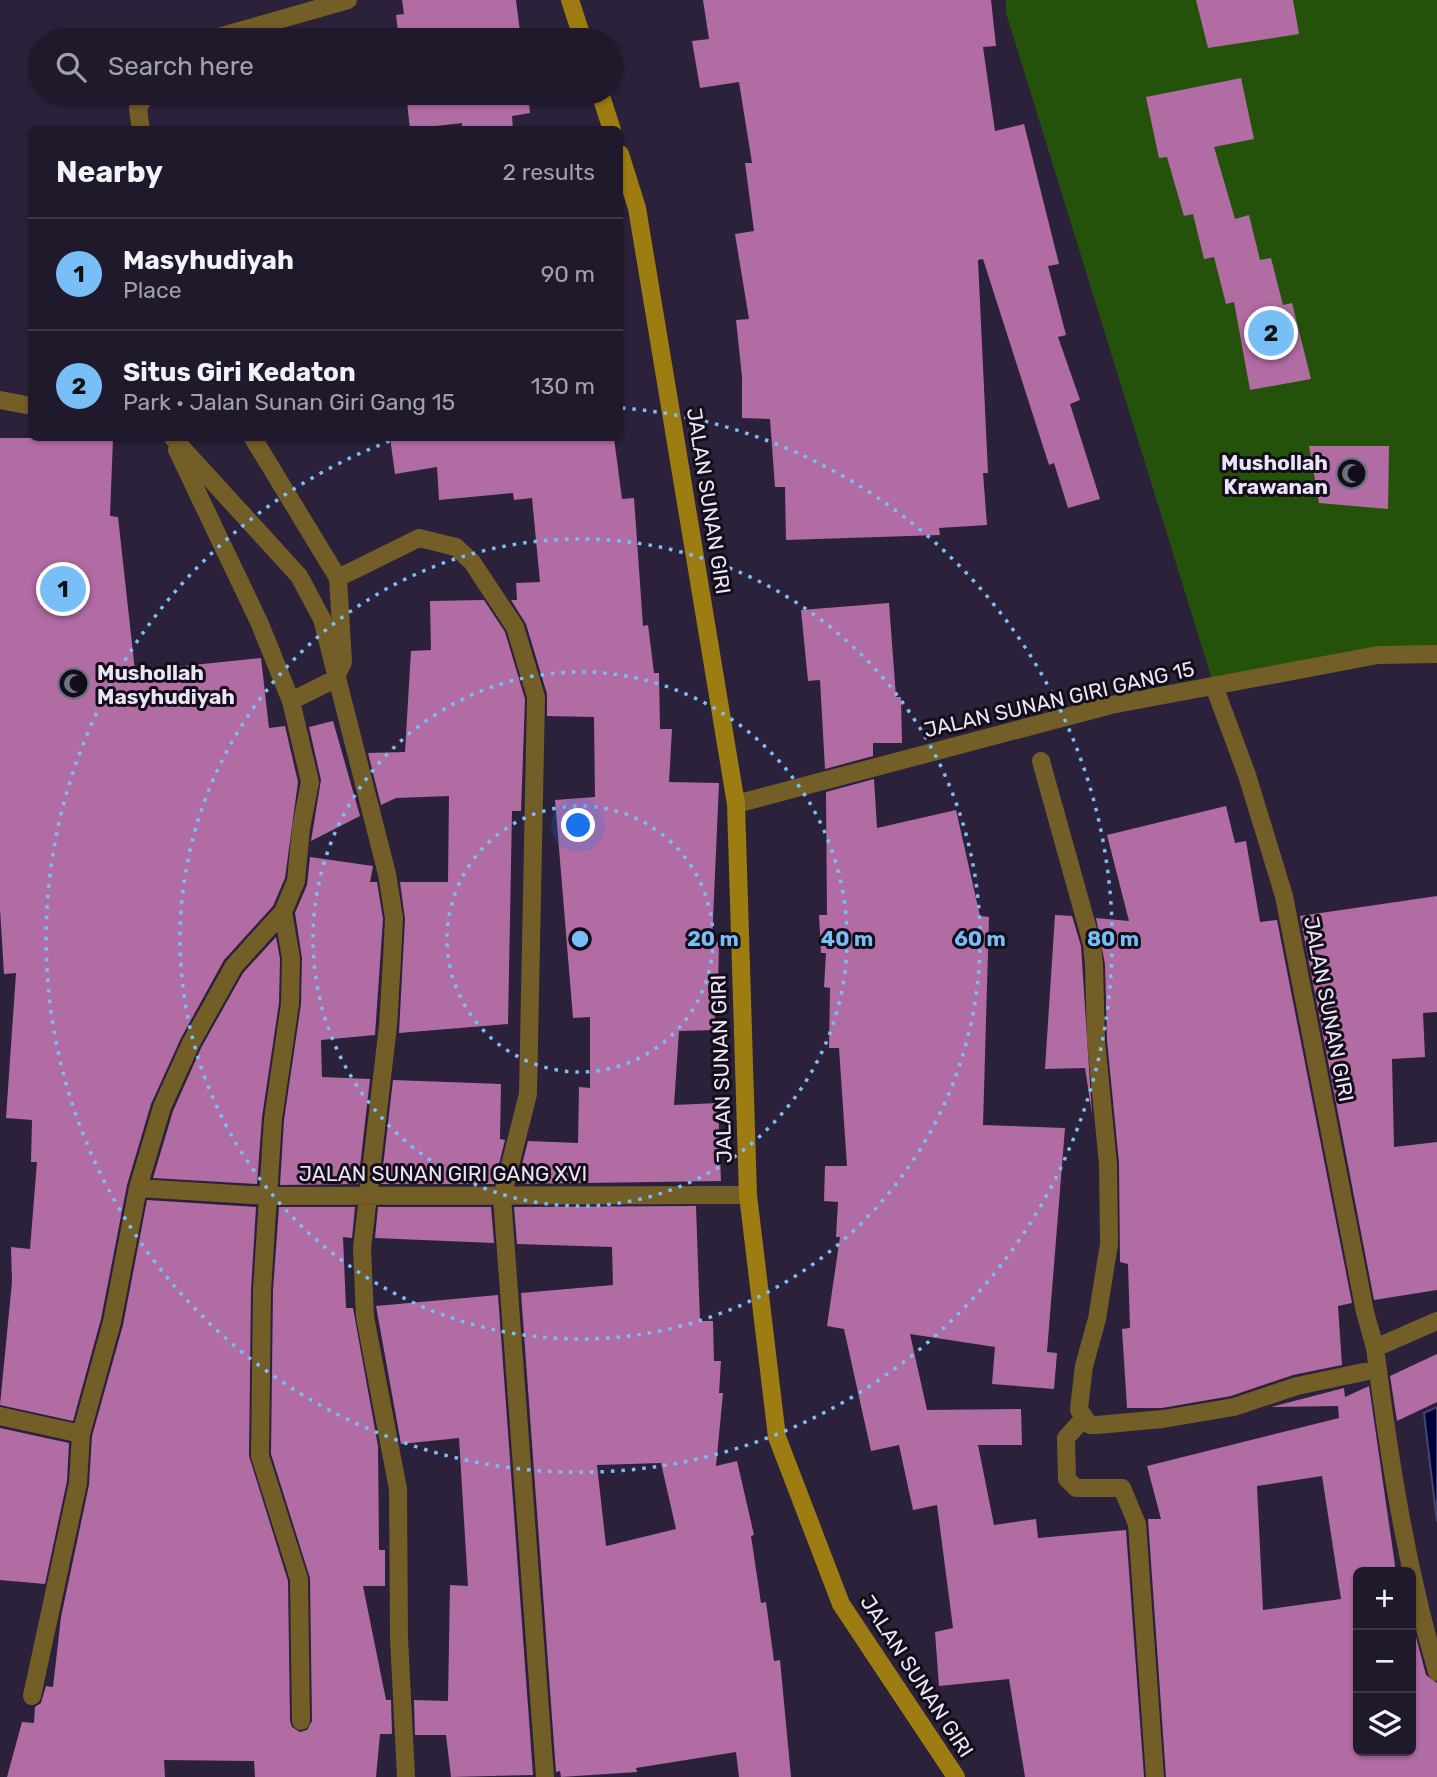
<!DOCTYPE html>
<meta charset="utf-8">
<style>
:root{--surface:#20192c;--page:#282234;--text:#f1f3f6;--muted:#a2a0a9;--line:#3d3848;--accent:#78bff7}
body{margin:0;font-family:Rubik,sans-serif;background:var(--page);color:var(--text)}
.controls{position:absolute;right:21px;bottom:21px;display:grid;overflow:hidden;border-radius:10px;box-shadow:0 2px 5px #0004}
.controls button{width:63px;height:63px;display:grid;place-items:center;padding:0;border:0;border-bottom:2px solid var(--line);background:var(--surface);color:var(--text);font:35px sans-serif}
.you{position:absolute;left:579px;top:826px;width:24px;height:24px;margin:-18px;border:5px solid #fff;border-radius:50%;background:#1a73e8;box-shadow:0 0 0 10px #1a73e833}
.badge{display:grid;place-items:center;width:46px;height:46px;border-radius:50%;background:var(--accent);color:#111;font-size:23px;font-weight:700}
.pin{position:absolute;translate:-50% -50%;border:4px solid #fff;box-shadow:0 2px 7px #0006}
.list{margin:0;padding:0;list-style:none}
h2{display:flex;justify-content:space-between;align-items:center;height:91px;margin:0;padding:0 28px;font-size:30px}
h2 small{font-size:23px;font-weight:400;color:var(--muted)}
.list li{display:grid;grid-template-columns:46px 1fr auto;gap:21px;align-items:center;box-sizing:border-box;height:112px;padding:0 28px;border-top:2px solid var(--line)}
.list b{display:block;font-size:26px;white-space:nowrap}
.list p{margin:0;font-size:23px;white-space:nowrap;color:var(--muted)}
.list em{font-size:23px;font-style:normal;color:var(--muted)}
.icon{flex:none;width:38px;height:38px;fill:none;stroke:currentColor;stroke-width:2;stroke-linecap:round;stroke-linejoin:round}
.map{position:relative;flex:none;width:1437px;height:1777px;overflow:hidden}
.search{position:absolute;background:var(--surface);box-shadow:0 2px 5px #0004;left:28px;top:28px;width:595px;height:77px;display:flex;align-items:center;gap:18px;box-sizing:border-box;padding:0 24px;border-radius:38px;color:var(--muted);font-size:26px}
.panel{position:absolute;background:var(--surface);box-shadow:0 2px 5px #0004;left:28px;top:126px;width:595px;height:315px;border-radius:10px}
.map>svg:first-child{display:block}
.green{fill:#25520b}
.water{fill:#00003b;stroke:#464473;stroke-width:2}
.building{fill:#b26ca4;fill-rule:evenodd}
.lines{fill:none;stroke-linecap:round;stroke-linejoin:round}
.street{stroke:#725e26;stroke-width:18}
.secondary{stroke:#9d7c11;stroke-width:18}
.ring{fill:none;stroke:#78bff7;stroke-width:3.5;stroke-dasharray:3.5 7}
.labels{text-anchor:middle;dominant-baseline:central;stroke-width:6;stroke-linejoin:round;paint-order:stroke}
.poi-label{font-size:21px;font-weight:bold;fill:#ebe4f6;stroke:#120d18;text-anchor:end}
.street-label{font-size:21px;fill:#ebe4f6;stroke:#120d18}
.centre{fill:#78bff7;stroke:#120d18;stroke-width:3.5}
.ring-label{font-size:21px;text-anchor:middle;font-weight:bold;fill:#78bff7;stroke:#120d18;stroke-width:6;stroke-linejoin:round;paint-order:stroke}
</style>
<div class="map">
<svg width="1437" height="1777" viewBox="0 0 1437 1777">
<rect width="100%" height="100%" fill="#2b213a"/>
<path class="green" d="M 1006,0 L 1437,0 L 1437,654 L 1214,686 L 1006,13 Z"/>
<path class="water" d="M 1437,1407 L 1437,1522 L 1424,1413 Z"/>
<path class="building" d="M 402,0 L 516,0 L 521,40 L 399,40 L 396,15 L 404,14 Z
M 703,0 L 991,0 L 996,46 L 983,47 L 995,131 L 1024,124 L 1059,264 L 1048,266 L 1066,335 L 1058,337 L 1080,400 L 1070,404 L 1100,499 L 1068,508 L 1054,463 L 1049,465 L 983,259 L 978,260 L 988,473 L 983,473 L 987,525 L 939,528 L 940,535 L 786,540 L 785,487 L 775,487 L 770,419 L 742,418 L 742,377 L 736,320 L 749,319 L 735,234 L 754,231 L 745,163 L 752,163 L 739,82 L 700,88 L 692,41 L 709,39 Z
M 1196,0 L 1293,0 L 1299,34 L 1208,48 Z
M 1241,78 L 1254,139 L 1214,147 L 1235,219 L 1249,215 L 1260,260 L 1271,258 L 1283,305 L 1292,303 L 1311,379 L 1250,390 L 1234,302 L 1226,304 L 1214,257 L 1204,259 L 1193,214 L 1184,216 L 1167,157 L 1159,158 L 1146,97 Z
M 406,93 L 528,93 L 530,113 L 512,116 L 513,130 L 462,130 L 462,123 L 410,129 Z
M 0,438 L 113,438 L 110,516 L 118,517 L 135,671 L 261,658 L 269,728 L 285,726 L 298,782 L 285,878 L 273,906 L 224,960 L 181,1038 L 151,1104 L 127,1185 L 101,1319 L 73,1421 L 0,1405 L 12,1282 L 11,1247 L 30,1249 L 37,1162 L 31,1162 L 32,1120 L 6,1118 L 16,973 L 4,974 L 0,909 Z
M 390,438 L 614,438 L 622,499 L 634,498 L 643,626 L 648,625 L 654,673 L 659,673 L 660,729 L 672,729 L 669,782 L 719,783 L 712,942 L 719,942 L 718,985 L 714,985 L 715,1030 L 679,1031 L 674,1105 L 718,1103 L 721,1181 L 517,1184 L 528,1141 L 578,1143 L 579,1087 L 590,1088 L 590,1017 L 573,1018 L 555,800 L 595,797 L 594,717 L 547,716 L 547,694 L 526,624 L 511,600 L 517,600 L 516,583 L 540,582 L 532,498 L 514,500 L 513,493 L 439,500 L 437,467 L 395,474 Z
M 1309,446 L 1389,446 L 1388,509 L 1319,503 Z
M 484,600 L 505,632 L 525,699 L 521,811 L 512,811 L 508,1024 L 399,1033 L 405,919 L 400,882 L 448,882 L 449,796 L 396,798 L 381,805 L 368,753 L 405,752 L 411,651 L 431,650 L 430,601 Z
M 889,603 L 896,697 L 901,697 L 902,743 L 873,743 L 873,756 L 825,769 L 820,680 L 808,681 L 801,610 Z
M 333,721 L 360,816 L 311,841 L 321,780 L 309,727 Z
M 874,779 L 877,828 L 956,810 L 980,916 L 989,917 L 983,1125 L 1065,1128 L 1047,1352 L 1057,1353 L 1054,1389 L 992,1384 L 995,1347 L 910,1334 L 927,1410 L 1021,1409 L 1022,1445 L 978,1445 L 994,1525 L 1036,1519 L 1038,1538 L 1126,1530 L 1144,1777 L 1025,1777 L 1009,1679 L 939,1686 L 935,1632 L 953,1628 L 937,1505 L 913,1510 L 899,1445 L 871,1451 L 844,1329 L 827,1326 L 840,1237 L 836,1237 L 838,1202 L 824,1201 L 825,1166 L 847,1166 L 839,1048 L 829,1048 L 830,988 L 824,987 L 826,953 L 821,953 L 819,915 L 827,915 L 826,792 Z
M 1226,806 L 1235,843 L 1246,841 L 1260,922 L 1277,920 L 1352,1303 L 1338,1306 L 1342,1365 L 1293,1375 L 1231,1396 L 1162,1408 L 1127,1408 L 1122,1329 L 1130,1328 L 1128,1264 L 1120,1262 L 1119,1163 L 1107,1040 L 1105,964 L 1096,918 L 1129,921 L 1107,835 Z
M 310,857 L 373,866 L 370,882 L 377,882 L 383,919 L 375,1035 L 321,1040 L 322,1077 L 370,1079 L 358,1184 L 280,1185 L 284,1120 L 301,1004 L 302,958 L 295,913 L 307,885 Z
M 1437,896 L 1437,1012 L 1423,1013 L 1425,1057 L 1392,1059 L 1394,1147 L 1437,1142 L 1437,1290 L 1374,1300 L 1300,916 Z
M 1055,915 L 1072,916 L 1081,946 L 1092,1114 L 1085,1068 L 1045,1069 Z
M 276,937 L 280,959 L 279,1003 L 262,1117 L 257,1184 L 153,1178 L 173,1111 L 201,1048 L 243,973 Z
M 393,1080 L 501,1084 L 500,1139 L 505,1140 L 494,1184 L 381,1184 Z
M 147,1200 L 256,1207 L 251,1290 L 249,1456 L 288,1581 L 290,1721 L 292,1727 L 300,1732 L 307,1730 L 312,1721 L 310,1578 L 271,1454 L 273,1290 L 279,1207 L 355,1207 L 352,1238 L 343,1237 L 346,1308 L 353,1308 L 378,1446 L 379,1550 L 385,1550 L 385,1586 L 363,1586 L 386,1700 L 391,1700 L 392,1734 L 380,1734 L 376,1777 L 255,1777 L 254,1761 L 164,1760 L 165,1777 L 7,1777 L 22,1722 L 34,1723 L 35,1707 L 41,1703 L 46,1686 L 53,1687 L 61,1617 L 89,1485 L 92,1436 L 123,1325 Z
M 696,1206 L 700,1321 L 713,1321 L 714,1361 L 721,1361 L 719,1393 L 723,1393 L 716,1466 L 737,1461 L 754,1535 L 751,1536 L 761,1603 L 766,1602 L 774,1661 L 780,1660 L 791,1777 L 739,1777 L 736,1752 L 636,1768 L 637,1772 L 561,1777 L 560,1771 L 556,1772 L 521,1293 L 613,1285 L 612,1247 L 517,1244 L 514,1207 ZM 661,1463 L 676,1529 L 606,1546 L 597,1465 Z
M 378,1207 L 491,1207 L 494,1243 L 375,1238 Z
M 498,1295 L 533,1775 L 451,1777 L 446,1735 L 415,1735 L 414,1700 L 448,1701 L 450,1585 L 468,1586 L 459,1438 L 401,1444 L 376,1306 Z
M 1437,1354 L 1437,1402 L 1397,1421 L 1390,1376 Z
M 1369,1386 L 1396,1572 L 1358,1572 L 1358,1751 L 1411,1751 L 1411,1618 L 1426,1675 L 1437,1683 L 1437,1777 L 1166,1777 L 1148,1519 L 1161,1519 L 1147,1466 L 1339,1418 L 1338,1406 L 1271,1407 L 1344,1388 L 1345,1397 ZM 1322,1476 L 1341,1599 L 1263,1610 L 1257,1486 Z
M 0,1428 L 69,1443 L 67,1481 L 45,1584 L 0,1580 Z"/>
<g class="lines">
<path class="street" d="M 208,40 L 348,0
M 141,130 L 138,109 L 146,93
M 0,400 L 32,406
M 173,438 L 299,576 L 322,619 L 387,874 L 394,918 L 392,959 L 388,1026 L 362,1248 L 365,1317 L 398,1489 L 399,1638 L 406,1777
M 253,438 L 338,578 L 343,662 L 335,679 L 291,701
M 338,578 L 419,538 L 456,547 L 472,562 L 515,627 L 536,697 L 528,1094 L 502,1197 L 545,1777
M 1214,686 L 1247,775 L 1284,896 L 1365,1312 L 1375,1348
M 1041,761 L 1092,944 L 1094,965 L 1096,1041 L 1108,1164 L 1109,1244 L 1097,1319 L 1084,1366 L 1080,1400 L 1079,1410 L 1090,1425 L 1097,1425 L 1163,1419 L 1234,1407 L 1297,1386 L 1378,1369
M 736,804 L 1111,705 L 1378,655 L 1437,654
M 283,912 L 291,958 L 290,1004 L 273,1119 L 262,1290 L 260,1456 L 299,1579 L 301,1721
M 138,1188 L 270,1196 L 748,1195
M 1437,1321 L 1375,1348 C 1389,1457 1406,1566 1437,1672
M 0,1416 L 81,1434
M 1083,1419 L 1066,1438 L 1067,1479 L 1076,1488 L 1122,1488 L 1137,1524 L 1155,1777
M 32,1696 L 78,1483 L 81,1434 L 112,1322 L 138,1188 L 162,1107 L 191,1043 L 234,966 L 283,912 L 296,881 L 301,828 L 310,782 L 291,701 L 259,622 L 177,450"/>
<path class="secondary" d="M 570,0 L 583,40
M 600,93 L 612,130
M 620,154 L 637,208 L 736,804 L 748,1195 L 777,1437 L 841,1604 L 956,1777"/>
</g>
<g class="ring">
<circle cx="580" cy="939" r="133"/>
<circle cx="580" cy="939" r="267"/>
<circle cx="580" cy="939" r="400"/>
<path d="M622 408A533 533 0 1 1 398 438"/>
</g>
<defs>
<symbol id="mosque-ring" viewBox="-11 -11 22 22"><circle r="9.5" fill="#120d18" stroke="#6b7280" stroke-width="1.5"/><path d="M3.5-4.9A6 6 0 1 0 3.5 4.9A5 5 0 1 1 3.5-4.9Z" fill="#6b7280"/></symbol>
</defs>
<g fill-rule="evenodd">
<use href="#mosque-ring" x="1334" y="456" width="35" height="35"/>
<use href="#mosque-ring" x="56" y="666" width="35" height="35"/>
</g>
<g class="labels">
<g class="poi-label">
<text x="1328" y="462">Mushollah<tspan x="1328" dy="24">Krawanan</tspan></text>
<text x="97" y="672" text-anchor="start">Mushollah<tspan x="97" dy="24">Masyhudiyah</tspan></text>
</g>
<g class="street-label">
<text transform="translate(709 501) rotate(81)">JALAN SUNAN GIRI</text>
<text transform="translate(1059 699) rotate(-13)">JALAN SUNAN GIRI GANG 15</text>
<text transform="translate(1329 1009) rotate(79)">JALAN SUNAN GIRI</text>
<text transform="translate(721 1069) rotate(-92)">JALAN SUNAN GIRI</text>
<text x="443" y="1173">JALAN SUNAN GIRI GANG XVI</text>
<text transform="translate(917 1676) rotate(57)">JALAN SUNAN GIRI</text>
</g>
</g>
<circle cx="580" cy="939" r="10" class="centre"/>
<g class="ring-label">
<text x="713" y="946">20 m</text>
<text x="847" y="946">40 m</text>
<text x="980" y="946">60 m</text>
<text x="1113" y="946">80 m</text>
</g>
</svg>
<div class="controls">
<button>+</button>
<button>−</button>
<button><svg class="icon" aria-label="layers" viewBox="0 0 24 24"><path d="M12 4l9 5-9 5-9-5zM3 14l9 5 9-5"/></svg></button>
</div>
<div class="you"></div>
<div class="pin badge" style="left:63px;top:589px">1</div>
<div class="pin badge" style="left:1271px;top:333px">2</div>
<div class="search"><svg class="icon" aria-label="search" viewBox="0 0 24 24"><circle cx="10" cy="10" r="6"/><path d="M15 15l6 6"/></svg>Search here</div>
<section class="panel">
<h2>Nearby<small>2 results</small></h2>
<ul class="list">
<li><span class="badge">1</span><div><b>Masyhudiyah</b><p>Place</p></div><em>90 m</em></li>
<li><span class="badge">2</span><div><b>Situs Giri Kedaton</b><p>Park · Jalan Sunan Giri Gang 15</p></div><em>130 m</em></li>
</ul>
</section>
</div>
